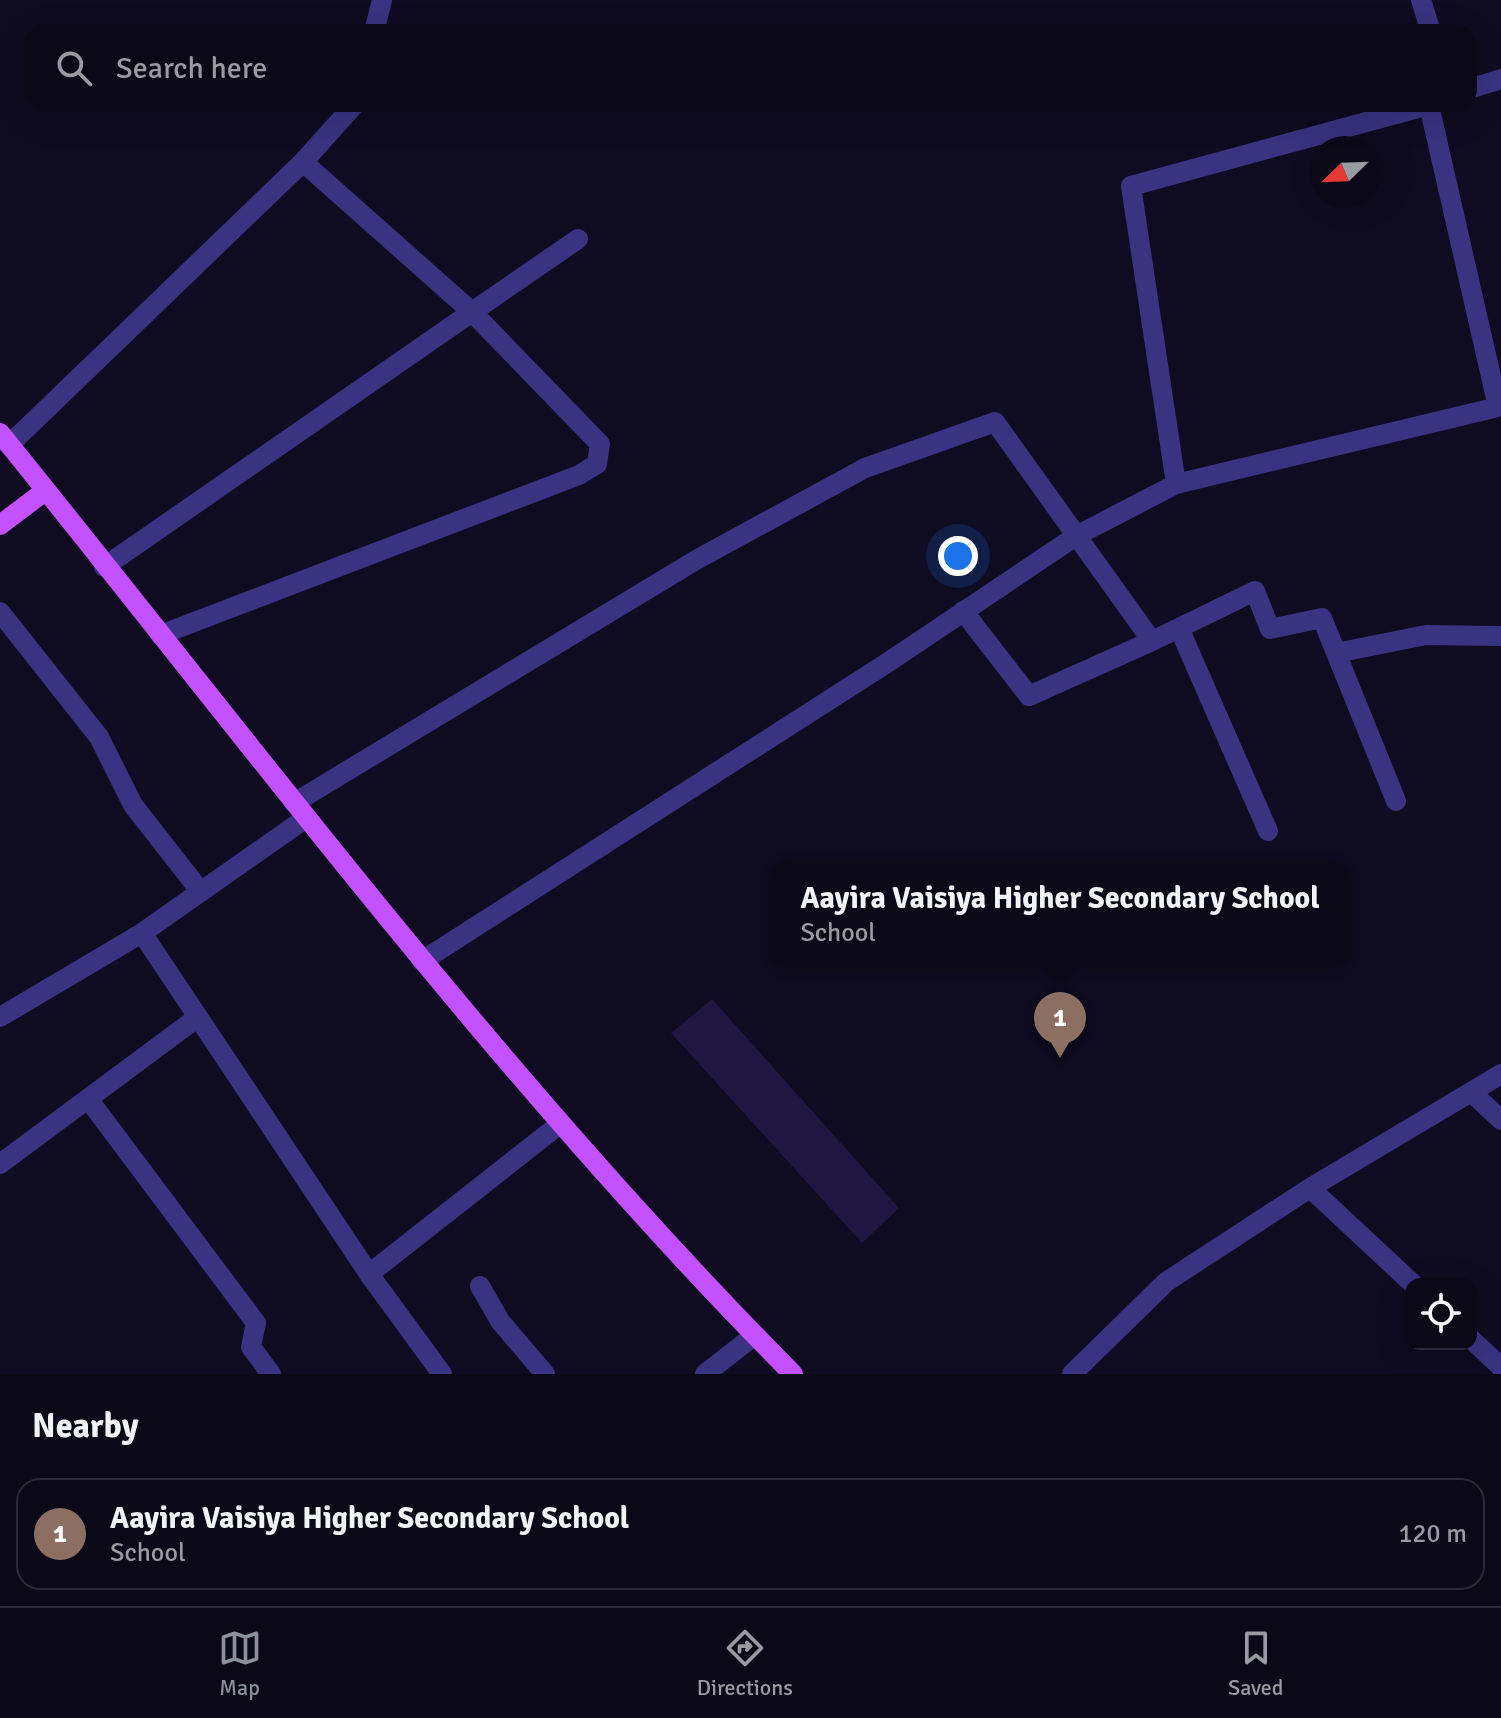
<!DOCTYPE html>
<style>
:root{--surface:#0b0818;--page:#141121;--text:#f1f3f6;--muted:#9a9aa2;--line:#2b2937;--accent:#8c9099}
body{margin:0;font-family:Signika,sans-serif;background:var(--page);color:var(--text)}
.controls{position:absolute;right:24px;bottom:24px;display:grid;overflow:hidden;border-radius:16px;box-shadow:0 8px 32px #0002}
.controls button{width:72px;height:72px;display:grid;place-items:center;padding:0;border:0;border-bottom:2px solid var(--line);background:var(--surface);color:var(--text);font:40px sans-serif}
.compass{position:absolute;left:1309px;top:136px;width:72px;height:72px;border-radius:50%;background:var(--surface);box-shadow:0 8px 32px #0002;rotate:247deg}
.you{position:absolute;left:958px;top:556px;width:28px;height:28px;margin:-20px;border:6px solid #fff;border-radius:50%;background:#1a73e8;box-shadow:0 0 0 12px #1a73e833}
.badge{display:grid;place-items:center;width:52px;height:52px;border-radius:50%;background:var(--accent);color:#fff;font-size:26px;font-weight:700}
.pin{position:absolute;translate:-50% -66px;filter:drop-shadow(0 2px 4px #0008)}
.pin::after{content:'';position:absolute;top:42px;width:28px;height:24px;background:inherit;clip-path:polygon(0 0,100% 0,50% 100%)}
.popup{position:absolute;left:772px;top:862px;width:576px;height:104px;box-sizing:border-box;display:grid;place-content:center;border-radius:16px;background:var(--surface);filter:drop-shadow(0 2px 6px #0005);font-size:26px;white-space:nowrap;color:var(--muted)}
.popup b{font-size:30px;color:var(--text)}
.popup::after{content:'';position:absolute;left:50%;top:100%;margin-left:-16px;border:16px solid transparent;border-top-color:var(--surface)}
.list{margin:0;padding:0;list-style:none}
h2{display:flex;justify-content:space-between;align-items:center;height:104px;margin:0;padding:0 32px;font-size:34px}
h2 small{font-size:26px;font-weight:400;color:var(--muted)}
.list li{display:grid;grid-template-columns:52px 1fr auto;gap:24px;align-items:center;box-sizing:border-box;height:112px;margin:0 16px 16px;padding:0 16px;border:2px solid var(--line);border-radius:24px}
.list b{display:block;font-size:30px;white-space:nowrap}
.list p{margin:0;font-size:26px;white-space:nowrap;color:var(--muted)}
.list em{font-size:26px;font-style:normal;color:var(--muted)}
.icon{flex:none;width:44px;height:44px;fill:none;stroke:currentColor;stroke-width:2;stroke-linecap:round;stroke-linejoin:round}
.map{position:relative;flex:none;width:1501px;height:1374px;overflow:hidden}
.search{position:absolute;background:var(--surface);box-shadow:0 8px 32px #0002;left:24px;right:24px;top:24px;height:88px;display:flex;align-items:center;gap:20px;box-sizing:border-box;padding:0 28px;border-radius:24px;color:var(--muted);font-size:30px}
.sheet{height:232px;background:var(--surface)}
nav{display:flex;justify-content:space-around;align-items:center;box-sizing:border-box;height:112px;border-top:2px solid var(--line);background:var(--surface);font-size:22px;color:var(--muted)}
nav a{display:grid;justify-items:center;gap:4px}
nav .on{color:var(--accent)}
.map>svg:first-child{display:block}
.building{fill:#201642}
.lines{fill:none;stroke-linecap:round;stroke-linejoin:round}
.minor{stroke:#393381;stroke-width:20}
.major{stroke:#c451ff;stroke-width:20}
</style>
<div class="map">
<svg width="1501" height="1374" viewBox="0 0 1501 1374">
<rect width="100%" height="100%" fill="#0f0b20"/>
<path class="building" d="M 712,999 L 899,1208 L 862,1243 L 671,1033 Z"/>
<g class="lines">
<path class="minor" d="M 1421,0 L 1431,32
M 374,32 L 382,0
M 1469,89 L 1501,79
M 303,162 L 355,104
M 9,445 L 303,162 L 472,312 L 104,567
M 0,612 L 99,737 L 133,805 L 201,892
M 1179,628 L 1268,831
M 160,635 L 579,475 L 597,464 L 600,444 L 472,312 L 578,239
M 1152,641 L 1255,591 L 1270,629 L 1322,618 L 1396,801
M 1336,653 L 1426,635 L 1501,636
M 294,803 L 696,560 L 865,468 L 995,422 L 1152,641 L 1029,696 L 963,611
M 142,933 L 306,818
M 422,961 L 890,661 L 1076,536 L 1176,484 L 1498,407 L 1429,105 L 1131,186 L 1176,484
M 0,1017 L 142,933 L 198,1017 L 0,1164
M 198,1017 L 369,1274
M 1471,1092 L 1501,1120
M 89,1100 L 256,1323 L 251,1347 L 271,1374
M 1310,1188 L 1413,1284
M 480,1286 L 500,1321 L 545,1374
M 1471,1339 L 1501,1367
M 442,1374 L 369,1274 L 560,1124
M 705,1374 L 755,1335
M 1072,1374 L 1166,1282 L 1310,1188 L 1501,1074"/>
<path class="major" d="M 0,433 C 258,752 503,1082 793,1374
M 0,525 L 45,491"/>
</g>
</svg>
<div class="controls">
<button><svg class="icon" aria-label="locate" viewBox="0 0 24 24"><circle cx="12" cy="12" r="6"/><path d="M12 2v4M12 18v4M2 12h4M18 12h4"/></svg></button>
</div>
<svg class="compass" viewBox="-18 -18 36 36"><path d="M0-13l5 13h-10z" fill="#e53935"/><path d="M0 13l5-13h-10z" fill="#9a9aa2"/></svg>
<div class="you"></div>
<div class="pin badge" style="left:1060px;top:1058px;background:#8d6e63">1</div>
<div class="popup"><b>Aayira Vaisiya Higher Secondary School</b>School</div>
<div class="search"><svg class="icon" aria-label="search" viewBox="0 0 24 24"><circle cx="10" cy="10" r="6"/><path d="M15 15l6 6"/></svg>Search here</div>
</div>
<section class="sheet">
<h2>Nearby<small></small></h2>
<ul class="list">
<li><span class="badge" style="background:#8d6e63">1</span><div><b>Aayira Vaisiya Higher Secondary School</b><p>School</p></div><em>120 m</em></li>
</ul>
</section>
<nav>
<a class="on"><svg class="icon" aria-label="map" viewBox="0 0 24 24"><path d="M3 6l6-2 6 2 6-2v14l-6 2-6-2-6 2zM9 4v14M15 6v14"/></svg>Map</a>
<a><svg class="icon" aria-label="directions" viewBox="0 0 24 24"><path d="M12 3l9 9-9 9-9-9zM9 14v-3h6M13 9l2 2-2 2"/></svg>Directions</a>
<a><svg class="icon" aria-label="saved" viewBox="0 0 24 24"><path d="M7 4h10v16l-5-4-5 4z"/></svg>Saved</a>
</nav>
